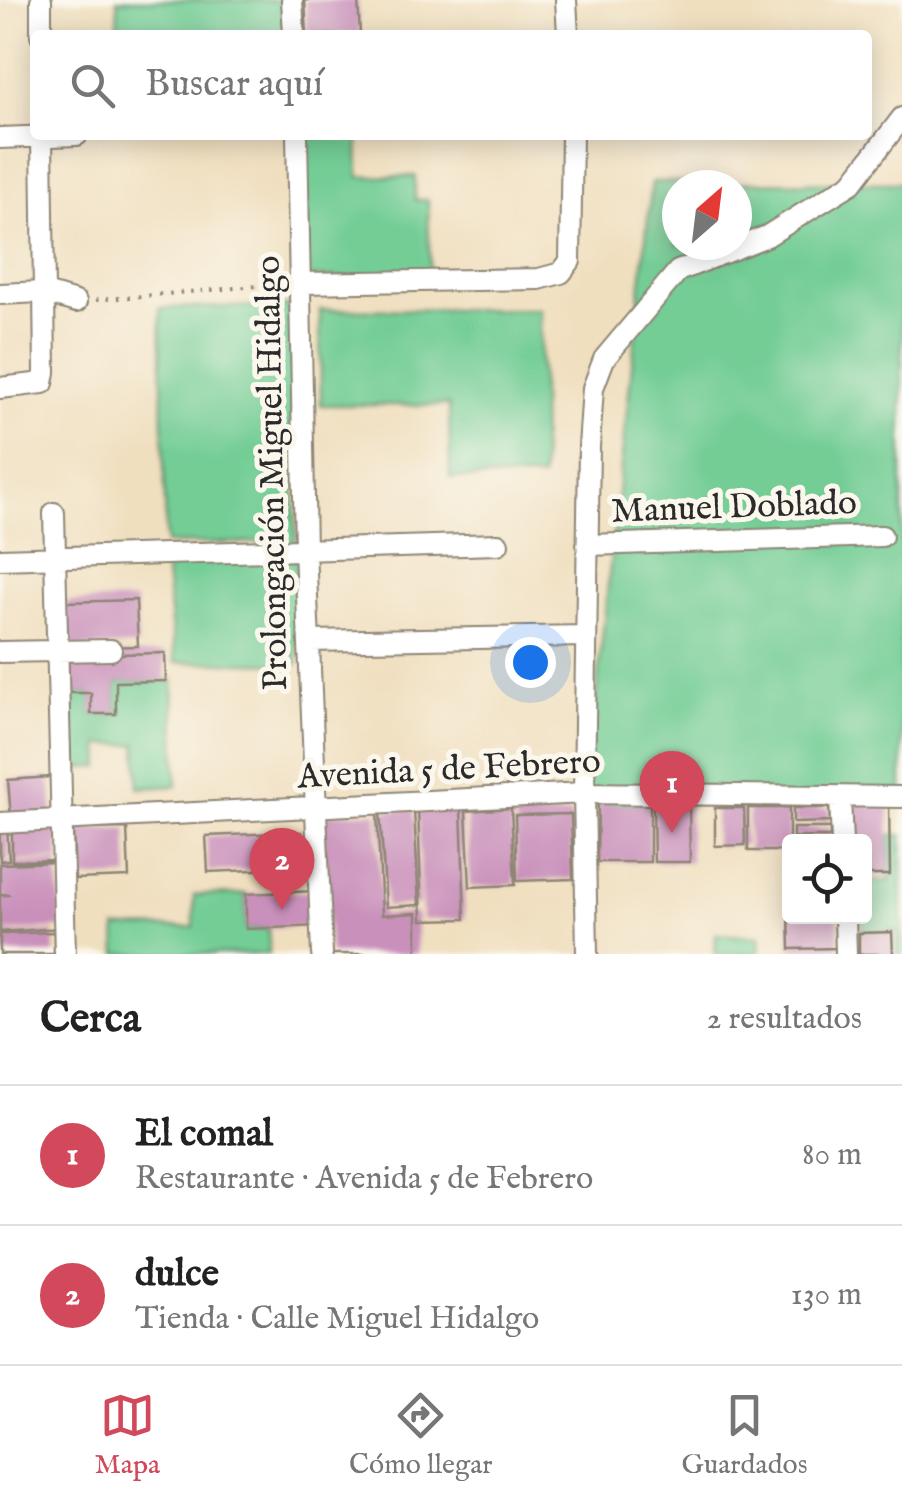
<!DOCTYPE html>
<html lang="es">
<meta charset="utf-8">
<style>
:root{--surface:#fff;--page:#f2f2f2;--text:#222;--muted:#767676;--line:#e0e0e0;--accent:#d1495b}
body{margin:0;font-family:"IM FELL English",serif;background:var(--page);color:var(--text)}
.controls{position:absolute;right:30px;bottom:30px;display:grid;overflow:hidden;border-radius:10px;box-shadow:0 5px 25px #0003}
.controls button{width:90px;height:90px;display:grid;place-items:center;padding:0;border:0;border-bottom:2px solid var(--line);background:var(--surface);color:var(--text);font:50px sans-serif}
.compass{position:absolute;left:662px;top:170px;width:90px;height:90px;border-radius:50%;background:var(--surface);box-shadow:0 5px 25px #0003;rotate:28deg}
.you{position:absolute;left:530px;top:662px;width:35px;height:35px;margin:-25px;border:8px solid #fff;border-radius:50%;background:#1a73e8;box-shadow:0 0 0 15px #1a73e833}
.badge{display:grid;place-items:center;width:65px;height:65px;border-radius:50%;background:var(--accent);color:#fff;font-size:32px;font-weight:700}
.pin{position:absolute;translate:-50% -82px;filter:drop-shadow(0 2px 5px #0008)}
.pin::after{content:'';position:absolute;top:52px;width:35px;height:30px;background:inherit;clip-path:polygon(0 0,100% 0,50% 100%)}
.list{margin:0;padding:0;list-style:none}
h2{display:flex;justify-content:space-between;align-items:center;height:130px;margin:0;padding:0 40px;font-size:42px}
h2 small{font-size:32px;font-weight:400;color:var(--muted)}
.list li{display:grid;grid-template-columns:65px 1fr auto;gap:30px;align-items:center;box-sizing:border-box;height:140px;padding:0 40px;border-top:2px solid var(--line)}
.list b{display:block;font-size:38px;white-space:nowrap}
.list p{margin:0;font-size:32px;white-space:nowrap;color:var(--muted)}
.list em{font-size:32px;font-style:normal;color:var(--muted)}
.icon{flex:none;width:55px;height:55px;fill:none;stroke:currentColor;stroke-width:2;stroke-linecap:round;stroke-linejoin:round}
.map{position:relative;flex:none;width:902px;height:954px;overflow:hidden}
.search{position:absolute;background:var(--surface);box-shadow:0 5px 25px #0003;left:30px;right:30px;top:30px;height:110px;display:flex;align-items:center;gap:25px;box-sizing:border-box;padding:0 35px;border-radius:10px;color:var(--muted);font-size:38px}
.sheet{height:410px;background:var(--surface)}
nav{display:flex;justify-content:space-around;align-items:center;box-sizing:border-box;height:140px;border-top:2px solid var(--line);background:var(--surface);font-size:28px;color:var(--muted)}
nav a{display:grid;justify-items:center;gap:5px}
nav .on{color:var(--accent)}
.map>svg:first-child{display:block}
.green{fill:#73cd95;stroke:#4f7c60;stroke-width:2.5;fill-rule:evenodd}
.building{fill:#c990bb}
.lines{fill:none;stroke-linecap:round;stroke-linejoin:round}
.minor-casing{stroke:#8e8575;stroke-width:24}
.path{stroke:#8e8575;stroke-width:4;stroke-dasharray:2.5 8;stroke-linecap:butt}
.minor{stroke:#fff;stroke-width:20}
.labels{text-anchor:middle;dominant-baseline:central;stroke-width:10;stroke-linejoin:round;paint-order:stroke}
.street-label{font-size:35px;fill:#2b2b2b;stroke:#fbf7ec}
</style>
<div class="map">
<svg width="902" height="954" viewBox="0 0 902 954">
<rect width="100%" height="100%" fill="#fbf7ec"/>
<filter id="ink" filterUnits="userSpaceOnUse"><feTurbulence type="fractalNoise" baseFrequency=".01" numOctaves="2"/><feDisplacementMap in="SourceGraphic" scale="20" xChannelSelector="R" yChannelSelector="G"/><feConvolveMatrix kernelMatrix="1 2 1 2 8 2 1 2 1" color-interpolation-filters="sRGB"/></filter>
<filter id="wash" filterUnits="userSpaceOnUse"><feTurbulence type="fractalNoise" baseFrequency=".0048" numOctaves="4" result="noise"/><feDisplacementMap in="SourceGraphic" scale="40" xChannelSelector="R" yChannelSelector="G"/><feGaussianBlur stdDeviation="2.25" result="paint"/><feColorMatrix in="noise" values="0 0 0 0 0 0 0 0 0 0 0 0 0 0 0 0 0 1.4 0 .05"/><feComposite in="paint" operator="in"/></filter>
<g filter="url(#wash)">
<rect width="100%" height="100%" fill="#f0dfbf"/>
<path class="green" d="M 117,0 L 283,0 L 284,35 L 118,35 Z
M 303,135 L 358,135 L 359,177 L 415,176 L 415,200 L 428,200 L 430,279 L 306,277 Z
M 652,182 L 902,183 L 902,799 L 584,805 ZM 677,185 L 737,185 L 737,245 L 677,245 Z
M 290,306 L 296,542 L 166,544 L 160,308 Z
M 540,309 L 542,478 L 450,478 L 449,405 L 321,405 L 320,310 Z
M 297,553 L 297,664 L 175,662 L 165,563 Z
M 173,680 L 177,786 L 139,788 L 137,744 L 100,745 L 101,767 L 70,768 L 69,693 L 91,693 L 92,714 L 116,714 L 116,682 Z
M 889,835 L 902,835 L 902,954 L 896,954 L 896,931 L 861,931 L 865,881 L 890,881 Z
M 246,894 L 246,929 L 269,929 L 269,954 L 117,954 L 116,928 L 194,927 L 194,895 Z
M 716,934 L 760,937 L 759,954 L 715,954 Z"/>
<g id="blocks">
<path class="building" d="M 305,0 L 358,0 L 360,34 L 307,35 Z
M 136,600 L 138,646 L 67,648 L 66,602 Z
M 165,653 L 166,681 L 116,682 L 116,714 L 91,714 L 91,693 L 69,693 L 68,655 Z
M 50,777 L 53,815 L 11,818 L 8,780 Z
M 847,799 L 889,799 L 890,875 L 864,875 L 864,842 L 848,842 Z
M 598,803 L 650,804 L 650,862 L 597,862 Z
M 653,804 L 689,804 L 690,862 L 654,862 Z
M 461,808 L 465,919 L 422,920 L 418,809 Z
M 511,808 L 515,885 L 470,887 L 466,811 Z
M 715,808 L 744,808 L 745,845 L 715,846 Z
M 748,808 L 789,808 L 789,851 L 748,851 Z
M 793,808 L 829,808 L 830,822 L 793,823 Z
M 414,809 L 419,905 L 386,907 L 380,811 Z
M 377,812 L 382,915 L 417,913 L 417,954 L 330,954 L 320,814 Z
M 571,814 L 573,879 L 517,881 L 515,815 Z
M 58,824 L 59,860 L 12,861 L 12,825 Z
M 7,826 L 9,860 L 0,861 L 0,827 Z
M 127,828 L 129,877 L 75,879 L 73,829 Z
M 793,828 L 830,828 L 830,837 L 793,837 Z
M 302,832 L 304,868 L 208,872 L 206,836 Z
M 58,862 L 62,928 L 0,932 L 0,895 L 10,895 L 0,894 L 0,864 Z
M 317,891 L 319,926 L 246,929 L 246,894 Z
M 789,916 L 838,916 L 839,948 L 790,949 Z
M 54,932 L 54,954 L 0,954 L 0,934 Z
M 892,932 L 893,954 L 859,954 L 859,933 Z"/>
</g>
</g>
<g filter="url(#ink)">
<use href="#blocks" fill-opacity="0" stroke="#8e8575" stroke-width="2.5"/>
<g class="lines">
<defs>
<path id="minor" d="M 41,0 L 41,35
M 292,0 L 294,35
M 566,0 L 568,35
M 297,135 L 305,549 L 322,954
M 0,138 L 77,135
M 302,283 L 539,279 L 561,273 L 570,261 L 572,135
M 0,294 L 42,292 L 76,302
M 0,388 L 43,383 L 45,372 L 42,135
M 54,513 L 65,954
M 587,545 L 882,536
M 0,559 L 498,544
M 309,641 L 586,636
M 0,652 L 111,650
M 840,798 L 842,842
M 0,823 L 584,793 L 902,797
M 845,916 L 846,954
M 587,954 L 584,793 L 589,447 L 593,388 L 604,359 L 678,271 L 767,236 L 852,183 L 902,118"/>
</defs>
<use href="#minor" class="minor-casing"/>
<path class="path" d="M 96,300 L 281,284"/>
<use href="#minor" class="minor"/>
</g>
</g>
<g class="labels">
<g class="street-label">
<text transform="translate(273 473) rotate(-91)">Prolongación Miguel Hidalgo</text>
<text transform="translate(734 508) rotate(-2)">Manuel Doblado</text>
<text transform="translate(449 770) rotate(-3)">Avenida 5 de Febrero</text>
</g>
</g>
</svg>
<div class="controls">
<button><svg class="icon" aria-label="locate" viewBox="0 0 24 24"><circle cx="12" cy="12" r="6"/><path d="M12 2v4M12 18v4M2 12h4M18 12h4"/></svg></button>
</div>
<svg class="compass" viewBox="-18 -18 36 36"><path d="M0-13l5 13h-10z" fill="#e53935"/><path d="M0 13l5-13h-10z" fill="#767676"/></svg>
<div class="you"></div>
<div class="pin badge" style="left:672px;top:833px">1</div>
<div class="pin badge" style="left:282px;top:910px">2</div>
<div class="search"><svg class="icon" aria-label="search" viewBox="0 0 24 24"><circle cx="10" cy="10" r="6"/><path d="M15 15l6 6"/></svg>Buscar aquí</div>
</div>
<section class="sheet">
<h2>Cerca<small>2 resultados</small></h2>
<ul class="list">
<li><span class="badge">1</span><div><b>El comal</b><p>Restaurante · Avenida 5 de Febrero</p></div><em>80 m</em></li>
<li><span class="badge">2</span><div><b>dulce</b><p>Tienda · Calle Miguel Hidalgo</p></div><em>130 m</em></li>
</ul>
</section>
<nav>
<a class="on"><svg class="icon" aria-label="map" viewBox="0 0 24 24"><path d="M3 6l6-2 6 2 6-2v14l-6 2-6-2-6 2zM9 4v14M15 6v14"/></svg>Mapa</a>
<a><svg class="icon" aria-label="directions" viewBox="0 0 24 24"><path d="M12 3l9 9-9 9-9-9zM9 14v-3h6M13 9l2 2-2 2"/></svg>Cómo llegar</a>
<a><svg class="icon" aria-label="saved" viewBox="0 0 24 24"><path d="M7 4h10v16l-5-4-5 4z"/></svg>Guardados</a>
</nav>
